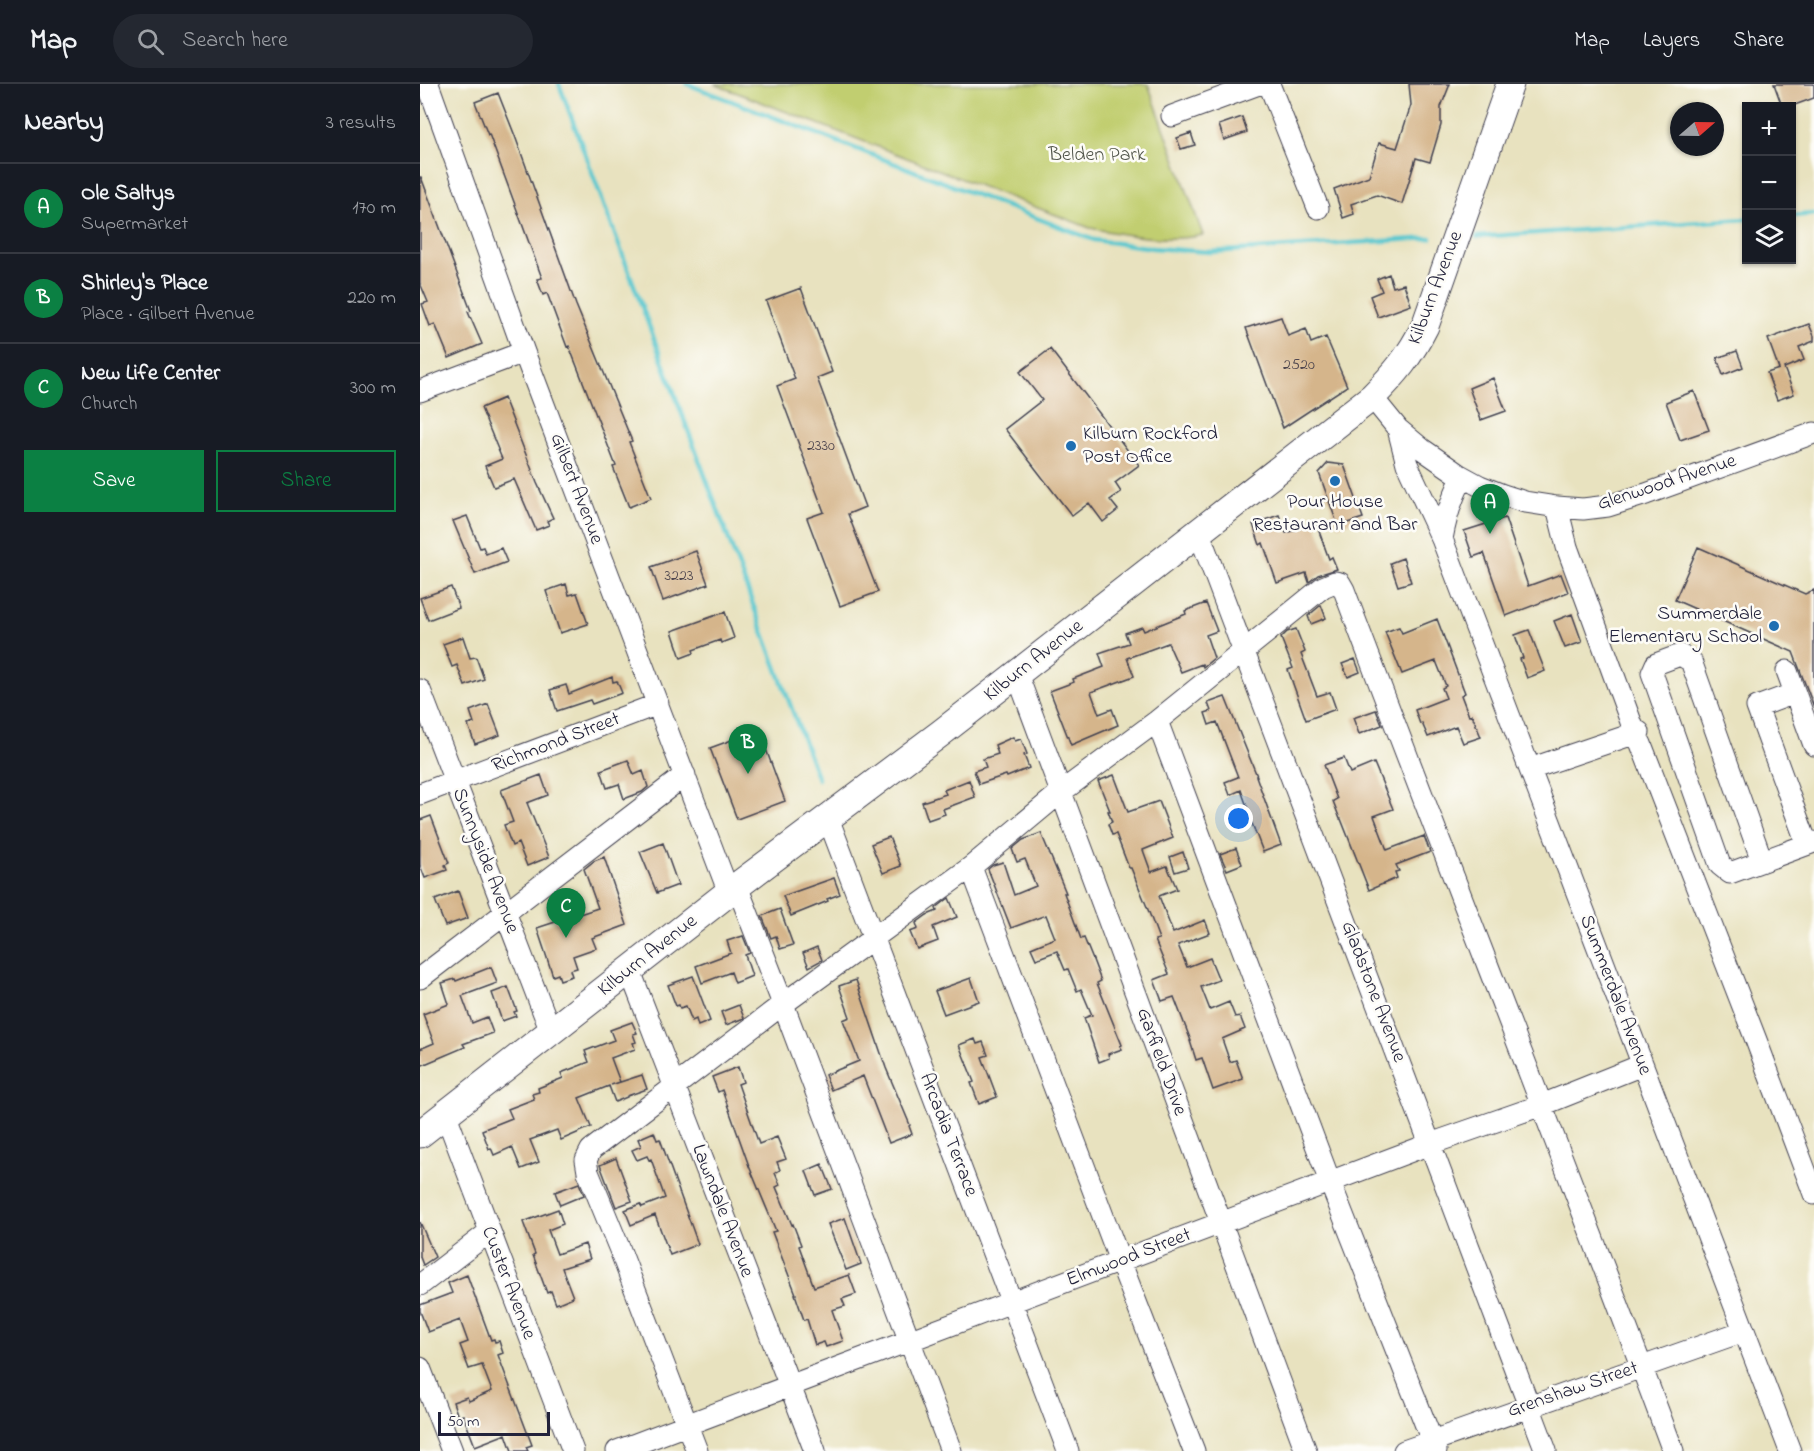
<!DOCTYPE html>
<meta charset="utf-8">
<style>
:root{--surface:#171b24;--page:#242831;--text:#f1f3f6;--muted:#9ea1a6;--line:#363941;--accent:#0b8043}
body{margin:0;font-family:"Indie Flower",sans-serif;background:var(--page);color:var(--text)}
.controls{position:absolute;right:18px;top:18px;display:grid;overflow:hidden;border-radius:0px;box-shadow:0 2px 4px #0004}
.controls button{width:54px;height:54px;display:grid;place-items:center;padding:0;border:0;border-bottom:2px solid var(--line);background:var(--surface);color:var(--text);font:30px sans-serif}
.compass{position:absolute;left:1250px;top:18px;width:54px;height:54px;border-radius:50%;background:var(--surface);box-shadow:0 2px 4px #0004;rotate:70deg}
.scale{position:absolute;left:18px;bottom:15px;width:112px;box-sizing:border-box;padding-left:6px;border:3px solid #22223b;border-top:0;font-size:16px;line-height:21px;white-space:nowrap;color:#22223b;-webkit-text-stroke:4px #fdfcf7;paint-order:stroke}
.you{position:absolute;left:819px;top:735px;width:21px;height:21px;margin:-15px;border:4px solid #fff;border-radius:50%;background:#1a73e8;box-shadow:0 0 0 9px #1a73e833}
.badge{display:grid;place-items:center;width:39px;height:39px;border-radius:50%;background:var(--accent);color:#fff;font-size:20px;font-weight:700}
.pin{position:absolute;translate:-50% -50px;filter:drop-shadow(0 2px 3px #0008)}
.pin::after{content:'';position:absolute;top:32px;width:21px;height:18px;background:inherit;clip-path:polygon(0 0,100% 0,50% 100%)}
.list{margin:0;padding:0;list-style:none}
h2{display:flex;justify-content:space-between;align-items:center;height:78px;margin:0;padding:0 24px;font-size:26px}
h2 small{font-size:20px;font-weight:400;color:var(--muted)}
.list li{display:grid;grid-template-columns:39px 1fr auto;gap:18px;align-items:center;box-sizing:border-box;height:90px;padding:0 24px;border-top:2px solid var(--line)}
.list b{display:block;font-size:22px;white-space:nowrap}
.list p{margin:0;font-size:20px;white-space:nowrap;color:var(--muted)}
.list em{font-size:20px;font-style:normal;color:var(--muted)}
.actions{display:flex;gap:12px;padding:18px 24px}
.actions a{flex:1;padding:14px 0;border:2px solid var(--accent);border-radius:0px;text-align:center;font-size:21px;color:var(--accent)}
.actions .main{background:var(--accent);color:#fff}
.icon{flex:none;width:33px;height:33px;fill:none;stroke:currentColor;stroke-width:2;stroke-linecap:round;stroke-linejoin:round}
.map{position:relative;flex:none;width:1394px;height:1367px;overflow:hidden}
header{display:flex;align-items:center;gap:36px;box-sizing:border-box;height:84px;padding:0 30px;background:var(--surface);border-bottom:2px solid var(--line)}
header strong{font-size:28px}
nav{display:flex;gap:33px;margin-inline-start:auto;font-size:21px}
.search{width:420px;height:54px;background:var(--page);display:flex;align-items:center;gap:15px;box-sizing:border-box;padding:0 21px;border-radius:33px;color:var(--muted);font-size:22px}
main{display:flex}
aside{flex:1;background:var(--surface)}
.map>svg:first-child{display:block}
.green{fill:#c1ce70;stroke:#727856;stroke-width:1.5}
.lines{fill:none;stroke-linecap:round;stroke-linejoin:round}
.stream{stroke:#5bc8cf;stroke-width:4.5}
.building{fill:#d5b58b}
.minor-casing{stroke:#403f4f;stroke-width:23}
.major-casing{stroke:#403f4f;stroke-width:29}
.minor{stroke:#fff;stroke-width:21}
.major{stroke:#fff;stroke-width:27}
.poi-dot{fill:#1f6fb2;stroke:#fdfcf7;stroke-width:2}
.labels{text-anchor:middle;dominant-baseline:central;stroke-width:5;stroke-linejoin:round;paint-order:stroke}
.number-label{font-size:16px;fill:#4f474f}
.park-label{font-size:20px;fill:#52564b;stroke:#fdfcf7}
.street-label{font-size:20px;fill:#22223b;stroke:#fdfcf7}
.poi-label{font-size:20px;fill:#22223b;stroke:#fdfcf7;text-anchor:start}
</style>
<header>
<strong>Map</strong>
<div class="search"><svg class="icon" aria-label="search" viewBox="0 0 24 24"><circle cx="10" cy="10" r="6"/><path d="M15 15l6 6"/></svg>Search here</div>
<nav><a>Map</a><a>Layers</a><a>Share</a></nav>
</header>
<main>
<aside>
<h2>Nearby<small>3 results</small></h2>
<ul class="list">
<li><span class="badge">A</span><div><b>Ole Saltys</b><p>Supermarket</p></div><em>170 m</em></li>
<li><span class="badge">B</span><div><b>Shirley's Place</b><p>Place · Gilbert Avenue</p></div><em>220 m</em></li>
<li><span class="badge">C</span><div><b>New Life Center</b><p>Church</p></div><em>300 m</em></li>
</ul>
<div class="actions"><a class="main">Save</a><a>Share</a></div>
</aside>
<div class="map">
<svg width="1394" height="1367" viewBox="0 0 1394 1367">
<rect width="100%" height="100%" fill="#fdfcf7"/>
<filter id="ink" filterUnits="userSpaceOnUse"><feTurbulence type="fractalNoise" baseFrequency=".0167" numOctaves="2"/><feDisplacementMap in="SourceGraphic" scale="12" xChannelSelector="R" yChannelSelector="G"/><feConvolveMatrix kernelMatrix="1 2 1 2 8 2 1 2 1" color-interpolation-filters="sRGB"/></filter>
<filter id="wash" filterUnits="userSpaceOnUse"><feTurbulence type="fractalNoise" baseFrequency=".008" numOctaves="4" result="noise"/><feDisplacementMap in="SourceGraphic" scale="24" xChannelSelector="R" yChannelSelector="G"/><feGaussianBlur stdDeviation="1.35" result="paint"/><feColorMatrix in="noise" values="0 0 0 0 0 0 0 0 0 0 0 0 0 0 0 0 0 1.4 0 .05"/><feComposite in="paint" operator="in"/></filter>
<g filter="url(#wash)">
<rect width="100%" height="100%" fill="#e8e2bf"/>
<path class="green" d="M 294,0 L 728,0 L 783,151 C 745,159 708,151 670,144 Z"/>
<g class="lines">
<path class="stream" d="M 139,0 L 398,695
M 267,0 L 674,156 L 733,164 L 790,168 L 1011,154
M 1372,132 L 1394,130
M 1057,153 L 1326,135"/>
</g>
<g id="blocks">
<path class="building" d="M 989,0 L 1030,0 L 1021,23 L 1021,41 L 1010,78 L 996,74 L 982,120 L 957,111 L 931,120 L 934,130 L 923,134 L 914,105 L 949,92 L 959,59 L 977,64 L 991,21 Z
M 1354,0 L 1394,0 L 1394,14 L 1372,22 L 1362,22 Z
M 78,9 L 95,52 L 156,221 L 212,357 L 209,358 L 231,414 L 209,423 L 193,383 L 196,382 L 149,262 L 147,263 L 127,209 L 123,211 L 117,195 L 122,194 L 69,50 L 68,51 L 55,18 Z
M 822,33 L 827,48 L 804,56 L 799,41 Z
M 771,49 L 775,61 L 761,65 L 757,54 Z
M 0,93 L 1,93 L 51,227 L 48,228 L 62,260 L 29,274 L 15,240 L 10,242 L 2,220 L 8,218 L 0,199 Z
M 969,190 L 973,203 L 984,200 L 991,221 L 958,233 L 950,212 L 962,207 L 957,195 Z
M 381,204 L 412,288 L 397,294 L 445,423 L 428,430 L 458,508 L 420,522 L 387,434 L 404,428 L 357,302 L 375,295 L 346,217 Z
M 861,233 L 868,252 L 886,245 L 891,259 L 906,253 L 927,302 L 863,344 L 826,244 Z
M 1389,240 L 1394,252 L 1394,257 L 1379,263 L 1384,276 L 1364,284 L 1374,310 L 1357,316 L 1347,289 L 1359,285 L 1348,255 Z
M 630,265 L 719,381 L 695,399 L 701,408 L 690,416 L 698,426 L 683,438 L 669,419 L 652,432 L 585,345 L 622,316 L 600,288 Z
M 1317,267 L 1323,283 L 1303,291 L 1297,274 Z
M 1073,294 L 1086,327 L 1061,336 L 1049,304 Z
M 1274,307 L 1289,346 L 1260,356 L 1246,318 Z
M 84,314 L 117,399 L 133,434 L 127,437 L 129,441 L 116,446 L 94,395 L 74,403 L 65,382 L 82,375 L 61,324 Z
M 908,379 L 924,381 L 943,434 L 918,442 L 899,389 Z
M 859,431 L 866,449 L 896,439 L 909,475 L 912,473 L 917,485 L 898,491 L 889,498 L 886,489 L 857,499 L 843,459 L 840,461 L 833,440 Z
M 47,432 L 60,464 L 63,463 L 66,470 L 81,464 L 87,478 L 55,490 L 33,437 Z
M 1085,434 L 1108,502 L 1141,490 L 1148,508 L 1086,532 L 1064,469 L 1053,473 L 1044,447 Z
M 1278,463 L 1385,510 L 1394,506 L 1394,623 L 1373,568 L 1255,516 Z
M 276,467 L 288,500 L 243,517 L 231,483 Z
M 983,474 L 991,498 L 978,502 L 970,479 Z
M 146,500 L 149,511 L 157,509 L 168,540 L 140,549 L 126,507 Z
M 31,503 L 39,524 L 8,536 L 0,514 Z
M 786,519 L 797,547 L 786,551 L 794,574 L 783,583 L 782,580 L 761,588 L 748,559 L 707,574 L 714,592 L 671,608 L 679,630 L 692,625 L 698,641 L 651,661 L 630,607 L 654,598 L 653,595 L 684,583 L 679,569 L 709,559 L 705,549 L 722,543 L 724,547 L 766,530 L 765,527 Z
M 901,521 L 906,534 L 891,540 L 888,532 Z
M 305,528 L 314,554 L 301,559 L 300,556 L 273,566 L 274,569 L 261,574 L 252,547 Z
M 1152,530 L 1162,558 L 1145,564 L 1134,537 Z
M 1017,535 L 1045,609 L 1041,611 L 1049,632 L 1052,631 L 1061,653 L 1043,659 L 1036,642 L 1008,653 L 1002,639 L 1000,640 L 995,626 L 1026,614 L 1022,604 L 1026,602 L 1016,577 L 982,590 L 965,548 L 979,543 L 982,549 Z
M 876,545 L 885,568 L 881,570 L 897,612 L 910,608 L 916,625 L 886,636 L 868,586 L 873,584 L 861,554 L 867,548 Z
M 1109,546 L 1125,587 L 1107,594 L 1100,575 L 1103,574 L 1095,551 Z
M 43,553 L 50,574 L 56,573 L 64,595 L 45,602 L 37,581 L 32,583 L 23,560 Z
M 935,575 L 940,588 L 928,593 L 922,580 Z
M 192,593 L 193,598 L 197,597 L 202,609 L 172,620 L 170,616 L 137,627 L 130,606 L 146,601 L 149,610 Z
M 805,613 L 837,692 L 836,692 L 861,761 L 843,768 L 828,729 L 829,728 L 821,706 L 810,711 L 805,698 L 818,693 L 797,638 L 789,641 L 785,629 L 791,627 L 788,619 Z
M 68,620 L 80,651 L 55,660 L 48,641 L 54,639 L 50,627 Z
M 956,626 L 962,641 L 939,650 L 933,634 Z
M 339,646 L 365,717 L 317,735 L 290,664 Z
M 593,653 L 595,657 L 601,655 L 607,670 L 604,671 L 609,684 L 587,693 L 586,691 L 559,700 L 554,687 L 566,683 L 563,675 L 578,670 L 575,661 Z
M 924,674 L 930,689 L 954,679 L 973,725 L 954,732 L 967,766 L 1004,752 L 1010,768 L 976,781 L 979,787 L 975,788 L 977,794 L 949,806 L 921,735 L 920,735 L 913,717 L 917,715 L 904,681 Z
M 208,676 L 214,691 L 223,687 L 228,703 L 222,708 L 204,715 L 199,700 L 187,704 L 181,686 Z
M 121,691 L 128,711 L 107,719 L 129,773 L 107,782 L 98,759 L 92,762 L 84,741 L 93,738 L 81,706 Z
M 694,691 L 708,728 L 739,717 L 753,754 L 723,766 L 731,788 L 747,782 L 757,805 L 739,812 L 753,849 L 785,836 L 790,849 L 758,861 L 767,883 L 790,874 L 799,896 L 781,903 L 790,926 L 809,918 L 815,933 L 820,932 L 825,945 L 802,955 L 810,978 L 816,976 L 823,995 L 793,1006 L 782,974 L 776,976 L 770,957 L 771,957 L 754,913 L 742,917 L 734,896 L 749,890 L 735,856 L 739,855 L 727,823 L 711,784 L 709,784 L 696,750 L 692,751 L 688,740 L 692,738 L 688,727 L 690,727 L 678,697 Z
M 549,696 L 555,713 L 523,725 L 525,730 L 508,736 L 502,718 L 526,710 L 524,706 Z
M 11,732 L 29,779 L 25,781 L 27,786 L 5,794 L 0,781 L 0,736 Z
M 621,749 L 646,809 L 644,809 L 661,855 L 664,854 L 673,876 L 681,897 L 677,899 L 702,961 L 700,962 L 702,965 L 688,970 L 689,974 L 679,978 L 664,934 L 672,931 L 661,905 L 657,907 L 648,885 L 645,886 L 637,867 L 616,875 L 611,864 L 635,854 L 626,831 L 591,844 L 568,785 L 573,781 L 583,778 L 594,811 L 616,802 L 605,775 L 597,778 L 592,765 L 603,756 Z
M 469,753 L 481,782 L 463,789 L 451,760 Z
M 243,759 L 258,801 L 237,809 L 220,768 Z
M 816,764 L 822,780 L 807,786 L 800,770 Z
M 763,768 L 768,784 L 755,788 L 750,773 Z
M 184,773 L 207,841 L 172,854 L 176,864 L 153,872 L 157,884 L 150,886 L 152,892 L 140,896 L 138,890 L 133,892 L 117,844 L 178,824 L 164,785 L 174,777 Z
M 414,794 L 420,810 L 407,815 L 408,817 L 371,832 L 363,812 Z
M 38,807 L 48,834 L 25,842 L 15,816 Z
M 529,814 L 537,833 L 513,843 L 518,857 L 497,865 L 490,848 L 498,845 L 496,839 L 507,831 L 517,827 L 516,824 Z
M 360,825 L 373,861 L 360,865 L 356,852 L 351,854 L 342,832 Z
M 323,852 L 330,869 L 325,871 L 332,892 L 315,899 L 311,888 L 282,899 L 276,882 L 311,869 L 307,857 Z
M 397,863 L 402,876 L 389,883 L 383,869 Z
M 71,883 L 77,899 L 42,912 L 52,939 L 67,933 L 73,949 L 43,960 L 45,963 L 0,982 L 0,965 L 14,959 L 3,930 L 29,920 L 22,899 L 35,895 L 36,897 Z
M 273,892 L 290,937 L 278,942 L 276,935 L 272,937 L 266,922 L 260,924 L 259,921 L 256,922 L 248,901 Z
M 551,894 L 559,917 L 524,930 L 515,907 Z
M 436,896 L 466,984 L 490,1041 L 489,1042 L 492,1050 L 469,1059 L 443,992 L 411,1006 L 405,991 L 439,977 L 423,936 L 430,933 L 419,902 Z
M 88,903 L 97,927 L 94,928 L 96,932 L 82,937 L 72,909 Z
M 319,921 L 324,934 L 306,941 L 301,928 Z
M 212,938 L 217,949 L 213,950 L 216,958 L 213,959 L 215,965 L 191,974 L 200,998 L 191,1001 L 222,991 L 227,1005 L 207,1012 L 207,1013 L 195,1018 L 189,1002 L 159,1014 L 171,1043 L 141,1056 L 137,1046 L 110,1056 L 119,1078 L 101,1085 L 92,1063 L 74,1071 L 71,1064 L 69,1065 L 62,1046 L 92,1034 L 88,1025 L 114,1015 L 112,1010 L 119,1008 L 118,1004 L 143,994 L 141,989 L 169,978 L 165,967 L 194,956 L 190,946 Z
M 555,955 L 557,960 L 563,958 L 568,971 L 562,973 L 577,1013 L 559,1020 L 551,999 L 554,998 L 539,961 Z
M 318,983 L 323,998 L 318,1000 L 339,1060 L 357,1053 L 366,1075 L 357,1078 L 360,1086 L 355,1089 L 360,1101 L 356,1103 L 372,1141 L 373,1140 L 381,1161 L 379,1162 L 394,1203 L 429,1191 L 436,1210 L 422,1215 L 425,1222 L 412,1226 L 423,1257 L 406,1263 L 404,1258 L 395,1261 L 387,1235 L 384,1236 L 375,1210 L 376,1210 L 352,1148 L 356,1147 L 329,1082 L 302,1006 L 298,1008 L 292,993 Z
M 234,1048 L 237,1056 L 240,1055 L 278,1160 L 250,1171 L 235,1131 L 211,1141 L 205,1126 L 220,1120 L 222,1123 L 245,1114 L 231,1075 L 229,1076 L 227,1072 L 217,1076 L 212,1066 L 221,1062 L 218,1055 Z
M 196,1074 L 212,1117 L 196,1123 L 180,1081 Z
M 402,1080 L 412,1105 L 395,1111 L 386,1087 Z
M 159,1099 L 164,1111 L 140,1121 L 135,1108 Z
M 138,1125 L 143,1140 L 128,1146 L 137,1170 L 165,1160 L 170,1175 L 142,1184 L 153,1213 L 136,1220 L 131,1207 L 127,1209 L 113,1171 L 115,1170 L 103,1138 Z
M 425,1134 L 441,1180 L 426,1186 L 408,1140 Z
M 0,1138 L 15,1173 L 3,1181 L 0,1173 Z
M 47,1191 L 71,1256 L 74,1255 L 75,1258 L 79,1257 L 83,1269 L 78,1271 L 112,1361 L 106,1363 L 108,1367 L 92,1367 L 86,1350 L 55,1362 L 43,1331 L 38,1333 L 33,1318 L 47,1313 L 49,1317 L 72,1307 L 62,1281 L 49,1285 L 40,1261 L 48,1258 L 40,1236 L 8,1248 L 0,1227 L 0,1221 L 32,1209 L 28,1199 Z"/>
</g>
</g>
<g filter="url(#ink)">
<use href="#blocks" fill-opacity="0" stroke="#403f4f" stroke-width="1.5"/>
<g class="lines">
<defs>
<path id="minor" d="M 8,0 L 104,268 L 309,809
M 849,0 L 898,124
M 752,32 L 839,0
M 0,307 L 104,268
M 952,313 L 978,345 L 1002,365 L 1038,390 L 1060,402 L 1083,411 L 1105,418 L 1137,423 L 1163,425 L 1188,422 L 1226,410 L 1394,349
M 978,345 L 987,380 L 1022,455 L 1370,1367
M 1137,423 L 1147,463 L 1215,649 L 1221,660 L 1336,956 L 1394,1110
M 779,449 L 1126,1367
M 1022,455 C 1026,432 1032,413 1043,393
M 1367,587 L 1375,609
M 597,590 L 886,1367
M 0,606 L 131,948
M 737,637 L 910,1098 L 1016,1367
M 1110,685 L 1219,648
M 0,710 L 238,620
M 408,734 L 648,1367
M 1387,760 L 1337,623 L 1375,609 L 1394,661
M 1342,777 L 1271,577 L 1260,571 L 1236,580 L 1232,589 L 1300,781 L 1310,789 L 1394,758
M 551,783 L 700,1177 L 774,1367
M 317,802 L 363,920 L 531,1367
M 210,887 L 395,1367
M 0,894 L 265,691
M 26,1031 L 153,1367
M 0,1201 L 69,1148
M 0,1284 L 32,1367
M 197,1367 L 1010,1060 L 1122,1021 L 1222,981
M 277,1367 L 200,1166 L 168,1088 L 166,1076 L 171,1066 L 363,920 L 551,783 L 641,708 L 737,637 L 903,503 L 915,498 L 920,499 L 924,506 C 1032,793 1146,1079 1253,1367
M 984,1367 L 1324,1247"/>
<path id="major" d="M 0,1050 L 317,802 L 521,649 L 952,313 C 976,289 990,272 1005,242 L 1090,0"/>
</defs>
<use href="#minor" class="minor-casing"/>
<use href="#major" class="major-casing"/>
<use href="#minor" class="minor"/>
<use href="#major" class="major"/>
</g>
</g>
<g class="poi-dot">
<circle cx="651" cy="362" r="6"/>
<circle cx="915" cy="397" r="6"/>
<circle cx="1354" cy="542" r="6"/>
</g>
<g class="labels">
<g class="number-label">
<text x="879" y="281">2520</text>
<text x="401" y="362">2330</text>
<text x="259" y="492">3223</text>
</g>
<g class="park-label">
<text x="677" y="71">Belden Park</text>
</g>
<g class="street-label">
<text transform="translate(1016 204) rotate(-69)">Kilburn Avenue</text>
<text transform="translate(1247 399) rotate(-18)">Glenwood Avenue</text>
<text transform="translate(156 405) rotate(69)">Gilbert Avenue</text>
<text transform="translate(614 577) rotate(-38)">Kilburn Avenue</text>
<text transform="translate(136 659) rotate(-21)">Richmond Street</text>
<text transform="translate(65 777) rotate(69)">Sunnyside Avenue</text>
<text transform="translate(228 872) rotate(-38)">Kilburn Avenue</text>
<text transform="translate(953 908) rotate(69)">Gladstone Avenue</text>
<text transform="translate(1195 911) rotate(69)">Summerdale Avenue</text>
<text transform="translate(741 978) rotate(70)">Garfield Drive</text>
<text transform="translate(528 1051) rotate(69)">Arcadia Terrace</text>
<text transform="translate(302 1127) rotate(69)">Lawndale Avenue</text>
<text transform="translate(709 1174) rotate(-21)">Elmwood Street</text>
<text transform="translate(88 1199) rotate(69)">Custer Avenue</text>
<text transform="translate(1153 1306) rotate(-19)">Grenshaw Street</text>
</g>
<g class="poi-label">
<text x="663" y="350">Kilburn Rockford<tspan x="663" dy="23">Post Office</tspan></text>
<text x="915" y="418" text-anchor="middle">Pour House<tspan x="915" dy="23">Restaurant and Bar</tspan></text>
<text x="1342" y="530" text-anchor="end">Summerdale<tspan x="1342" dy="23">Elementary School</tspan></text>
</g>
</g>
</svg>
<div class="controls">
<button>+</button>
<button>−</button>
<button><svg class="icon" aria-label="layers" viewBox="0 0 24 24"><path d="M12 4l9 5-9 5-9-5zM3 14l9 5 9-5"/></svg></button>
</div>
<svg class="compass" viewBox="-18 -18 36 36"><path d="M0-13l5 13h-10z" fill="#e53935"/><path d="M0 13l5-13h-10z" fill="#9ea1a6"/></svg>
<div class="scale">50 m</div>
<div class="you"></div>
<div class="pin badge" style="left:1070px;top:450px">A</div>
<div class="pin badge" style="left:328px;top:690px">B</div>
<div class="pin badge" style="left:146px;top:854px">C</div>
</div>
</main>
